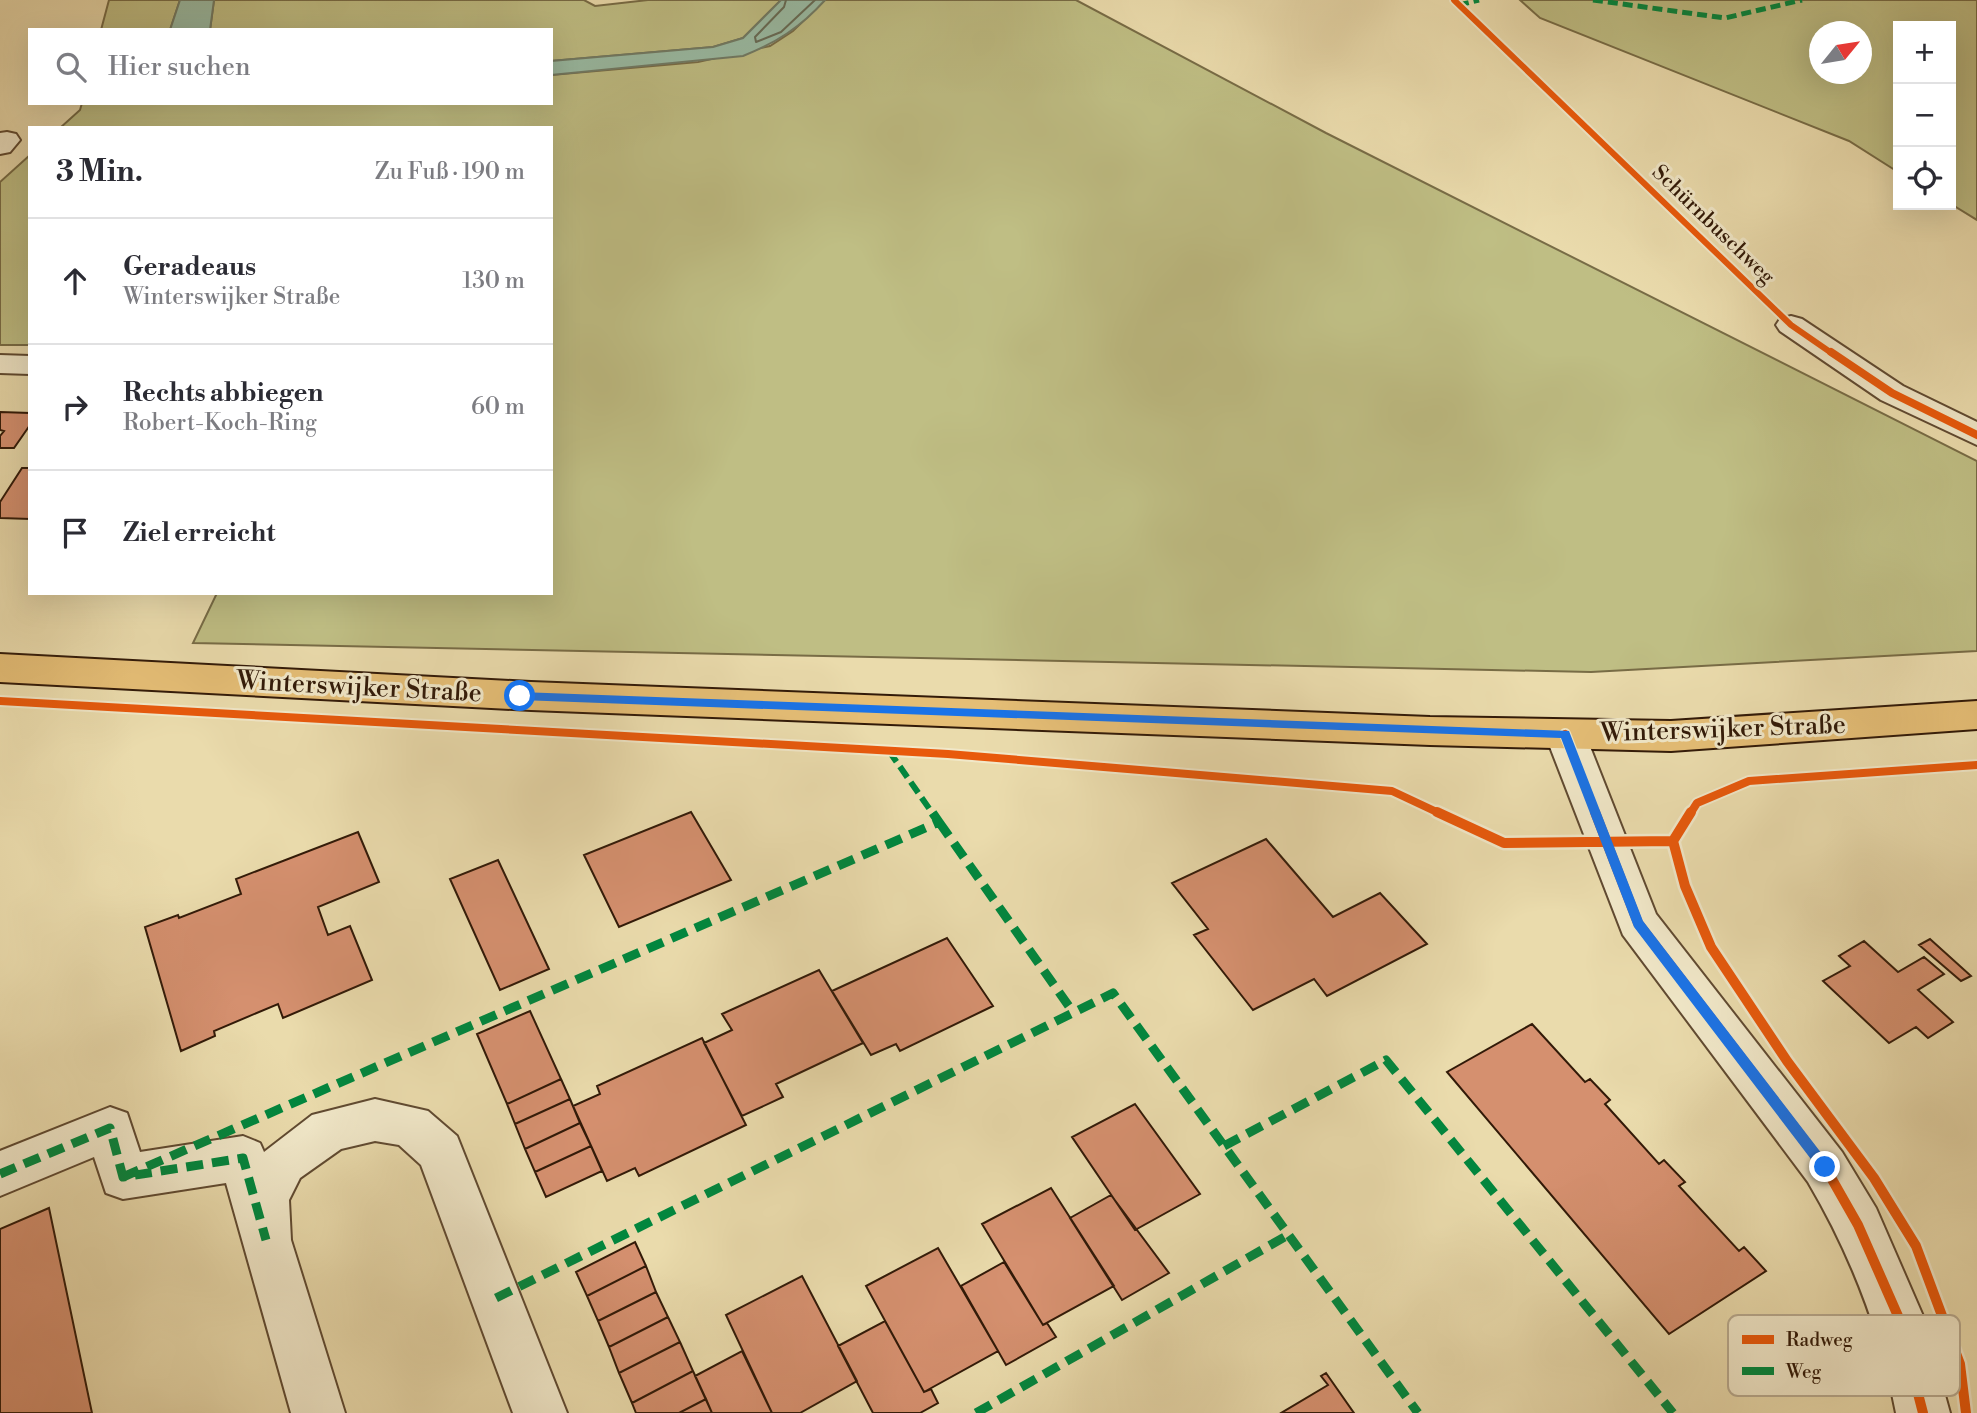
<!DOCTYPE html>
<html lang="de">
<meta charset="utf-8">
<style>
:root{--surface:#fff;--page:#f7f7f7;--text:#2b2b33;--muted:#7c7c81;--line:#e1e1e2}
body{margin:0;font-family:"Libre Bodoni",serif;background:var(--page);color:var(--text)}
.controls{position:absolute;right:21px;top:21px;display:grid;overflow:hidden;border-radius:0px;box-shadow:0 7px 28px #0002}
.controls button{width:63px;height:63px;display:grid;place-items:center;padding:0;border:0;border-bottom:2px solid var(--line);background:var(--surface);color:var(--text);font:35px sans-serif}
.compass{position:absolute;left:1809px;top:21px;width:63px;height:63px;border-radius:50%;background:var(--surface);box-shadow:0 7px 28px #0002;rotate:60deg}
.stop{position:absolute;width:21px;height:21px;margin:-16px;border:5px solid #1a73e8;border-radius:50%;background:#fff}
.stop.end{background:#1a73e8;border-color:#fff;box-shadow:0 2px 7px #0008}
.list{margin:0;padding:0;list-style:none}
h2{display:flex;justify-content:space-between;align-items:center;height:91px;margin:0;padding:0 28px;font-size:30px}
h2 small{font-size:23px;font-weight:400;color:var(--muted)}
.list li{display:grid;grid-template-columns:46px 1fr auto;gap:21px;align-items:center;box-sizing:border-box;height:126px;padding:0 28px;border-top:2px solid var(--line)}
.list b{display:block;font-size:26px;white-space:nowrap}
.list p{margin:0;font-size:23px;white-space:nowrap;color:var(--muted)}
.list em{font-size:23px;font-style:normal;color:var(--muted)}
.icon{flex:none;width:38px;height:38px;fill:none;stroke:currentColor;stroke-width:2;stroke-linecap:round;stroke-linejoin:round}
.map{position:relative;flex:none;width:1977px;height:1413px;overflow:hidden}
.search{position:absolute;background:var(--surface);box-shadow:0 7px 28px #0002;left:28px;top:28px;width:525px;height:77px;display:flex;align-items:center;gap:18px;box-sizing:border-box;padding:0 24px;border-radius:0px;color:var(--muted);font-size:26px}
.panel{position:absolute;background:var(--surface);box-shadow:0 7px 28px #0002;left:28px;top:126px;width:525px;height:469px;border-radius:0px}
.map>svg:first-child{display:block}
.green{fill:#bfbe84;stroke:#786c46;stroke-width:2;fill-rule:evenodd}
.water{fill:#99bca5;stroke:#707b66;stroke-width:2}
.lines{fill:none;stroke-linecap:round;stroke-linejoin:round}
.shore{stroke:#666b56;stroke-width:2}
.building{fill:#d5906f;stroke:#321a08;stroke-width:2}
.minor-casing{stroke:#604a31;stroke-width:4}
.major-casing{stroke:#321a08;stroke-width:4}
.minor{fill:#f1e8c9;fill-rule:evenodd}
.major{fill:#e5be76;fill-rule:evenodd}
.quiet-far2{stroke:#00873e;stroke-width:5;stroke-dasharray:10 5;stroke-linecap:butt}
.quiet-far1{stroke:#00873e;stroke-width:6;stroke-dasharray:13 6;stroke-linecap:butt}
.quiet{stroke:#00873e;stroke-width:9;stroke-dasharray:17 9;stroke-linecap:butt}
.cycleway-far2-casing{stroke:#f1e8c9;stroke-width:10}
.cycleway-far1-casing{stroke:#f1e8c9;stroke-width:12}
.cycleway-casing{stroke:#f1e8c9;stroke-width:15}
.cycleway-far2{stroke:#e8590c;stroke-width:6}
.cycleway-far1{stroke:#e8590c;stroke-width:8}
.cycleway{stroke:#e8590c;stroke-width:10}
.route{fill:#1a73e8}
.labels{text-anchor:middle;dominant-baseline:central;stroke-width:6;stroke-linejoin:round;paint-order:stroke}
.far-street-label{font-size:21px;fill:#321a08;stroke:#f1e8c9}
.street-label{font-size:26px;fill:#321a08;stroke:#f1e8c9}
.key{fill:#f1e8c9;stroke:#b8aa8f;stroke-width:2}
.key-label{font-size:19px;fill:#321a08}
</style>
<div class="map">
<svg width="1977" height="1413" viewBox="0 0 1977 1413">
<rect width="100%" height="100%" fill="#eadbac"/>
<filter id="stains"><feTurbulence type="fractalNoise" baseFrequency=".00286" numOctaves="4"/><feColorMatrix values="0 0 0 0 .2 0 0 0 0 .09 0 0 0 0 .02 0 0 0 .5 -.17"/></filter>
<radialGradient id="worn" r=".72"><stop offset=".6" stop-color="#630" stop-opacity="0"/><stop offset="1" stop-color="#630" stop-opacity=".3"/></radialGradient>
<path class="green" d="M 109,0 L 180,0 L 170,30 L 101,30 Z
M 214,0 L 584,0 L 595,6 L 648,0 L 781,0 L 743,38 L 713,47 L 551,61 L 551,30 L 210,30 Z
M 825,0 L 1076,0 L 1326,133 L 1977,461 L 1977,651 L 1591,672 L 193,643 L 217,593 L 551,593 L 551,128 L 60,128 L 80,110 L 82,103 L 551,103 L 551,75 L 698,62 L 770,46 L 793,31 Z
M 1520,0 L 1977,0 L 1977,220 L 1951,204 L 1951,26 L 1898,26 L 1898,172 L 1849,141 L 1540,18 ZM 1820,32 L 1862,32 L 1862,74 L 1820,74 Z
M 30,155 L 30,345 L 0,345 L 0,182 Z"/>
<path class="water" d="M 180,0 L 214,0 L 210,30 L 170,30 Z
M 781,0 L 825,0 C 801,27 776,43 743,56 L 551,75 L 551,61 L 713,47 L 743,38 Z"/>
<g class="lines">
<path class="shore" d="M 786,0 L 784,7 L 755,37 L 756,42 L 781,32 L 815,0"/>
</g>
<path class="building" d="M 0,412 L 30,413 L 30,425 L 14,448 L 0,448 L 0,436 L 4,431 L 0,430 Z
M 22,468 L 30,468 L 30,519 L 0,518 L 0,502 Z
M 691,812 L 731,880 L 619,927 L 584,855 Z
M 358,832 L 379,882 L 318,907 L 328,935 L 350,926 L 372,980 L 283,1018 L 278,1004 L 214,1031 L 215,1036 L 181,1051 L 145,927 L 178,915 L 179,918 L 241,894 L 236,879 Z
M 1266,839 L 1333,917 L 1380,893 L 1427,944 L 1327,996 L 1314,979 L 1253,1010 L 1194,935 L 1208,929 L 1172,883 Z
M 498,860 L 549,969 L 500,990 L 450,879 Z
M 947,938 L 993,1006 L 900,1051 L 896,1044 L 871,1055 L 832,991 Z
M 1930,939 L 1971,976 L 1961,981 L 1919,945 Z
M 1864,941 L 1898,972 L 1924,957 L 1944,974 L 1918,990 L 1953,1022 L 1928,1038 L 1916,1027 L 1889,1043 L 1823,981 L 1850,966 L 1839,956 Z
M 819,970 L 863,1043 L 776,1084 L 783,1097 L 742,1116 L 704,1043 L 732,1030 L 722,1014 Z
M 530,1011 L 561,1079 L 507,1104 L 477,1034 Z
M 1532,1024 L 1585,1082 L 1590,1079 L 1610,1100 L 1605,1104 L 1659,1164 L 1664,1160 L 1685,1182 L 1679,1186 L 1739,1251 L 1744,1247 L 1766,1271 L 1669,1334 L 1447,1072 Z
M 702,1038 L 746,1125 L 639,1176 L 635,1168 L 607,1181 L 573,1106 L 600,1094 L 597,1086 Z
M 561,1079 L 570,1099 L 515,1124 L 507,1104 Z
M 570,1099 L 580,1123 L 525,1149 L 515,1124 Z
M 1135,1104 L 1200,1194 L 1135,1230 L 1072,1137 Z
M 580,1123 L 591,1146 L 535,1172 L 525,1149 Z
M 591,1146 L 602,1171 L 546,1197 L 535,1172 Z
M 1051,1188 L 1114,1286 L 1043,1325 L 982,1224 Z
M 1111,1195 L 1169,1273 L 1122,1300 L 1070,1218 Z
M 49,1208 L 92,1413 L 0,1413 L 0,1229 Z
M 635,1242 L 646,1266 L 587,1296 L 576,1272 Z
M 938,1248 L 998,1351 L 924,1392 L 866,1286 Z
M 1004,1262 L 1043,1325 L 1047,1323 L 1056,1337 L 1006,1365 L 961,1286 Z
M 646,1266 L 656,1292 L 598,1321 L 587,1296 Z
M 802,1276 L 857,1381 L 800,1413 L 772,1413 L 726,1315 Z
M 656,1292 L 668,1317 L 609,1347 L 598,1321 Z
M 668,1317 L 680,1342 L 619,1373 L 609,1347 Z
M 885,1321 L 924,1392 L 931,1389 L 938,1403 L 920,1413 L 873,1413 L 838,1346 Z
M 680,1342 L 693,1371 L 632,1403 L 619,1373 Z
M 742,1351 L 772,1413 L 712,1413 L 695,1376 Z
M 693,1371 L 706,1399 L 679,1413 L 636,1413 L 632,1403 Z
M 1326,1373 L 1354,1413 L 1281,1413 L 1328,1385 L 1321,1376 Z
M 706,1399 L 712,1413 L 679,1413 Z"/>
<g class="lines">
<defs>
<path id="minor" d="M 7,132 L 16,134 L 20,140 L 10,152 L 0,154 L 0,133 Z
M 1791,316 L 1802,319 L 1903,386 L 1977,422 L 1977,445 L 1881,400 L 1780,331 L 1776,325 L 1780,319 Z
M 0,355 L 30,356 L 30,374 L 0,373 Z
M 1565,720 L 1579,724 L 1585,734 L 1656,914 L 1842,1152 L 1876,1208 L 1923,1316 L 1950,1413 L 1896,1413 C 1880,1330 1851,1255 1808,1182 L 1623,935 L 1545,734 L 1551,724 Z
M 375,1099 L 428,1111 L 457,1136 L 567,1413 L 513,1413 L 421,1165 L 399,1145 L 375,1141 L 341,1149 L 300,1178 L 289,1200 L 291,1240 L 345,1413 L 291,1413 L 226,1183 L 123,1199 L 106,1193 L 94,1157 L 0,1196 L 0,1151 L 110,1107 L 127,1113 L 140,1152 L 243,1136 L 260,1143 L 264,1152 L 312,1115 Z"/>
<path id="major" d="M 0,654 L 531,682 L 1430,717 L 1671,721 L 1977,701 L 1977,729 L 1671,751 L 1430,745 L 531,710 L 0,682 Z"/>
</defs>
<use href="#minor" class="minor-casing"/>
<use href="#major" class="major-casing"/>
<use href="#minor" class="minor"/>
<use href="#major" class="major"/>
<path class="quiet-far2" d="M 1593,0 L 1725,18 L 1802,0
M 1459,5 L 1479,0"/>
<path class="quiet-far1" d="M 889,751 L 933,814"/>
<path class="quiet" d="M 939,822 L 1073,1012
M 1224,1146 L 1386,1060 L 1673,1413
M 0,1174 L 110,1128 L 123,1177 L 243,1158 L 266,1240
M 123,1177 L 939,822 L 932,812
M 496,1298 L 1113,993 L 1418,1413
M 976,1413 L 1288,1235"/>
<defs>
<path id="cycleway-far2" d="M 1454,0 L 1791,325 L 1833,354"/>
<path id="cycleway-far1" d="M 1831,352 L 1892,393 L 1977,435
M 0,701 L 948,754 L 1392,791 L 1441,814
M 1565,734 L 1596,814
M 1690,814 L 1697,803 L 1749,781 L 1977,765"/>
<path id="cycleway" d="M 1437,812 L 1504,843 L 1673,841 L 1691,812
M 1595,812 L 1638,923 L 1825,1167 L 1858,1225 L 1898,1316 L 1923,1413
M 1673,841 L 1685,886 L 1711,947 L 1787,1061 L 1874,1178 L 1916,1246 L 1960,1364 L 1966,1413"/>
</defs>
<use href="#cycleway-far2" class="cycleway-far2-casing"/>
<use href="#cycleway-far1" class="cycleway-far1-casing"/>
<use href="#cycleway" class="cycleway-casing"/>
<use href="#cycleway-far2" class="cycleway-far2"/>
<use href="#cycleway-far1" class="cycleway-far1"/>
<use href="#cycleway" class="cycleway"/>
</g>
<path class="route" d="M 520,692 L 1569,731 L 1643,921 L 1832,1167 L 1825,1173 L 1820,1171 L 1634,927 L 1561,738 L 520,700 L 514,696 Z"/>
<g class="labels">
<g class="far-street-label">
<text transform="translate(1713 225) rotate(44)">Schürnbuschweg</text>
</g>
<g class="street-label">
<text transform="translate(359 687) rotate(3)">Winterswijker Straße</text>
<text transform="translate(1723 729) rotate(-2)">Winterswijker Straße</text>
</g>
</g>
<rect x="1728" y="1315" width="232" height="81" rx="10" class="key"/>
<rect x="1742" y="1335" width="32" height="9" fill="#e8590c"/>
<rect x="1742" y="1367" width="32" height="8" fill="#00873e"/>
<g class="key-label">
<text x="1786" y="1346">Radweg</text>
<text x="1786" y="1378">Weg</text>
</g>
<rect width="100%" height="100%" filter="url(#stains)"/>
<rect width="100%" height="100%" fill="url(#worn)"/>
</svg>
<div class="controls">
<button>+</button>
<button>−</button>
<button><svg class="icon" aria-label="locate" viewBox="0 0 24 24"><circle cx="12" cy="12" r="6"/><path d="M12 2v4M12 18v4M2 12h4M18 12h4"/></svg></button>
</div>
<svg class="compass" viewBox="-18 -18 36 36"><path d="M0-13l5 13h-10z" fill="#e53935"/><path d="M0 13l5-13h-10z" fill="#7c7c81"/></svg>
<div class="stop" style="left:520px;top:696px"></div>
<div class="stop end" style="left:1825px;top:1167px"></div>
<div class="search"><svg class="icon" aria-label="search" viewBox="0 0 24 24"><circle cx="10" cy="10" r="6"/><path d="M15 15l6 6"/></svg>Hier suchen</div>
<section class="panel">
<h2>3 Min.<small>Zu Fuß · 190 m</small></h2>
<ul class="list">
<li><svg class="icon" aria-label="ahead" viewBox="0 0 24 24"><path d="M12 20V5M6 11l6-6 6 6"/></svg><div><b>Geradeaus</b><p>Winterswijker Straße</p></div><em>130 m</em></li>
<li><svg class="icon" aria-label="right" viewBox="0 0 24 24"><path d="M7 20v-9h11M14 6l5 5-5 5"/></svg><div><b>Rechts abbiegen</b><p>Robert-Koch-Ring</p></div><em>60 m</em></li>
<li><svg class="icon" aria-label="arrive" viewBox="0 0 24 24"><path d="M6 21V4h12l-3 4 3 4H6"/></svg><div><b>Ziel erreicht</b></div></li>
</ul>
</section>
</div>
